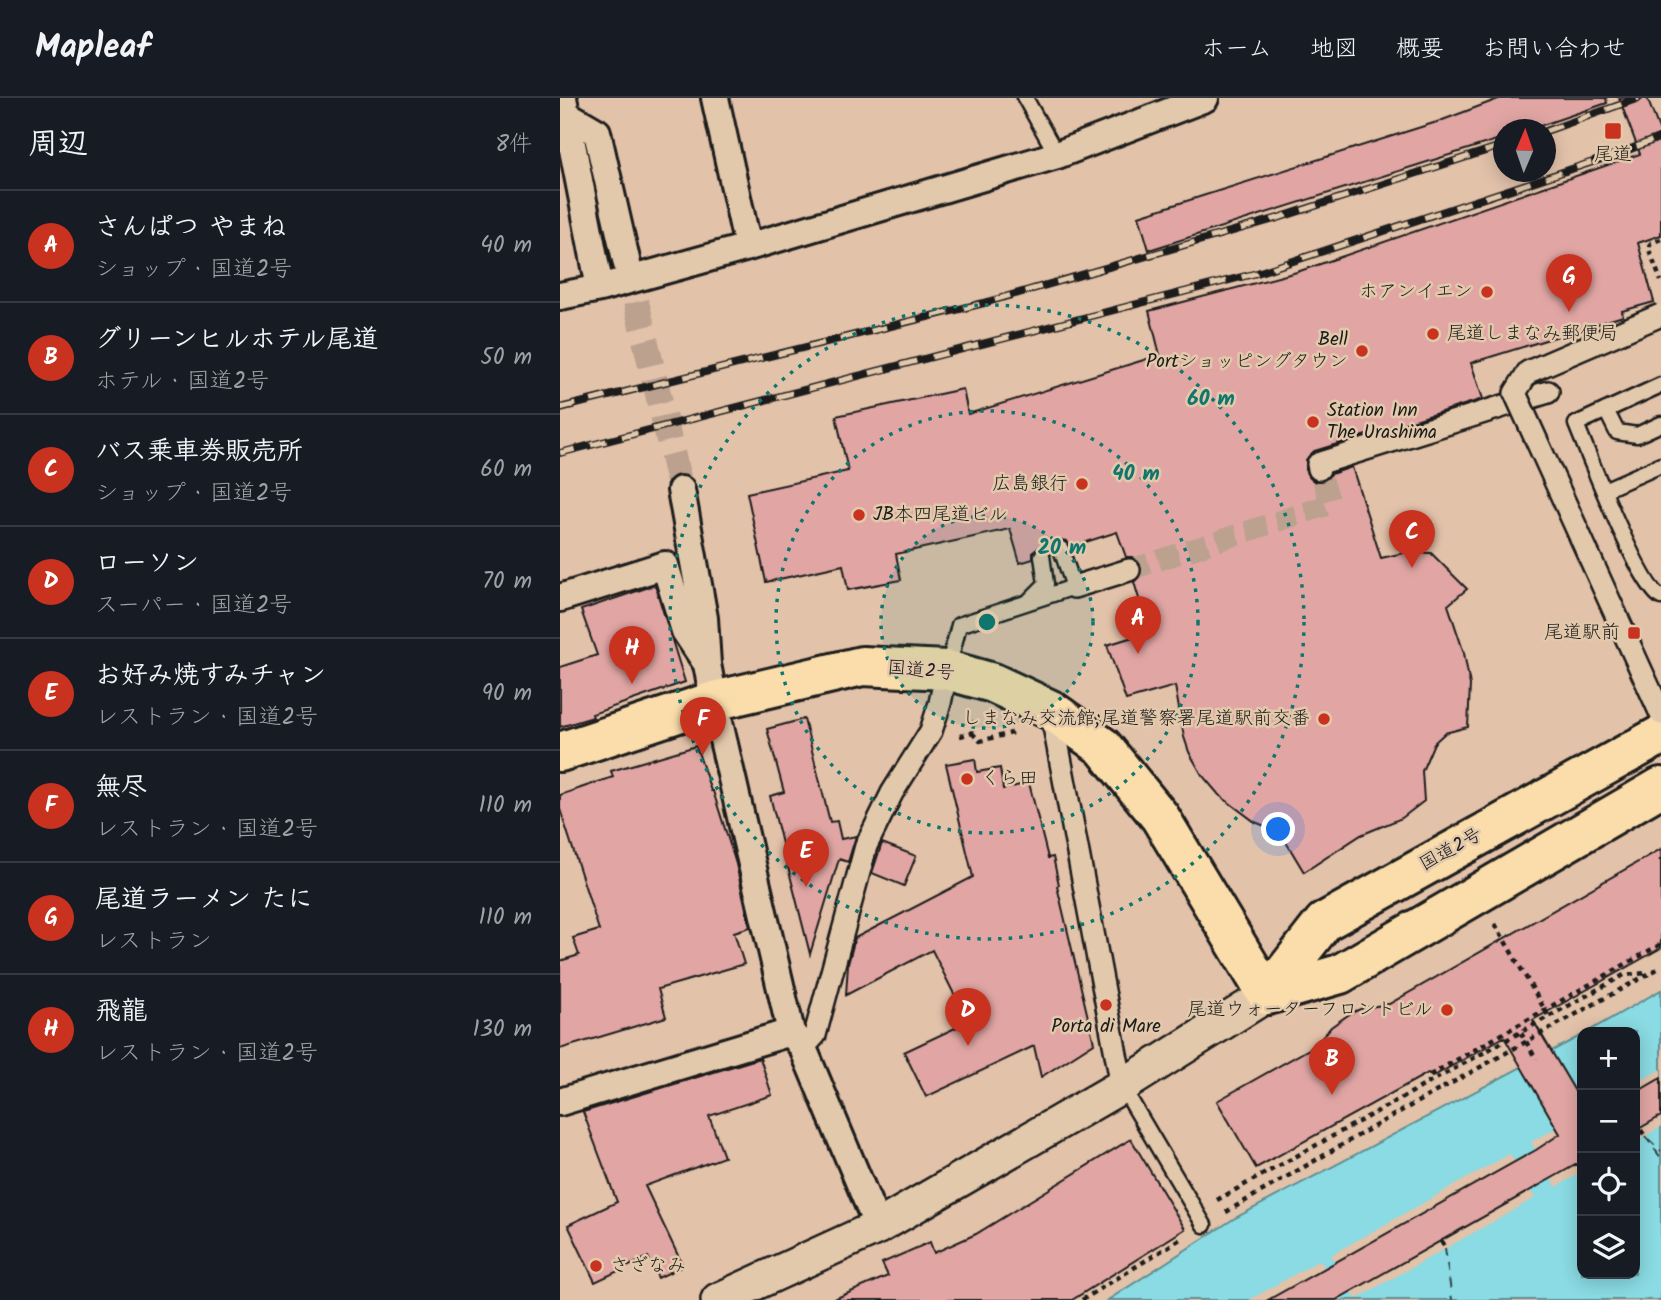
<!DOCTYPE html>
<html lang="ja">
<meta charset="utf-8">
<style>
:root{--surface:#171b24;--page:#20242c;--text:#f1f3f6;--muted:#9ea1a6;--line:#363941;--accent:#c8321e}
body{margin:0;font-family:Kalam,"Klee One",sans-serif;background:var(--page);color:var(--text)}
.controls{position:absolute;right:21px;bottom:21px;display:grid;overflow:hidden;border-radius:14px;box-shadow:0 4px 18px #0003}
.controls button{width:63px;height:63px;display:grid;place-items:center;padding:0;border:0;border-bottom:2px solid var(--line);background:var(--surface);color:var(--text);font:35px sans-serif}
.compass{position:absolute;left:933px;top:21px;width:63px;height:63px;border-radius:50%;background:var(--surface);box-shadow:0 4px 18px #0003;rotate:2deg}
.you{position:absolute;left:719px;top:732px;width:24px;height:24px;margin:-18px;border:5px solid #fff;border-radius:50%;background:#1a73e8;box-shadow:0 0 0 10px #1a73e833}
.badge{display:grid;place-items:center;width:46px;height:46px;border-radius:50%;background:var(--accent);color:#fff;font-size:23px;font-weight:700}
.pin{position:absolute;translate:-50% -58px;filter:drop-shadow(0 2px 4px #0008)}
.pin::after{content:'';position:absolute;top:37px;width:24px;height:21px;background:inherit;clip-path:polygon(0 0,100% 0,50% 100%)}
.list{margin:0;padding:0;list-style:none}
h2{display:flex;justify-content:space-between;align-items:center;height:91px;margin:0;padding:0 28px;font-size:30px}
h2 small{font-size:23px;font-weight:400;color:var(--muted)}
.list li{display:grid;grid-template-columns:46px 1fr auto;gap:21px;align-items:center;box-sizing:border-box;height:112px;padding:0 28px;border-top:2px solid var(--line)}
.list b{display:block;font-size:26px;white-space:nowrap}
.list p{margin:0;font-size:23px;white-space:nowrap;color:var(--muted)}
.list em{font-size:23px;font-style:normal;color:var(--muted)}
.icon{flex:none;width:38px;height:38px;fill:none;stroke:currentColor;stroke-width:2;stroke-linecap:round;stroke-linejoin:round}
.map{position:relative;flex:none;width:1101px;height:1202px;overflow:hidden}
header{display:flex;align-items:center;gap:42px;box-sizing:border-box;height:98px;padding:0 35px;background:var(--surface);border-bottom:2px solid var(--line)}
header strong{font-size:33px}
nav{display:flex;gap:38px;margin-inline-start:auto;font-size:24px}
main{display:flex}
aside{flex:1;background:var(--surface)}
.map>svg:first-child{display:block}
.water{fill:#8adbe3;stroke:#5e8f93;stroke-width:2}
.pier{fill:#e3c2aa}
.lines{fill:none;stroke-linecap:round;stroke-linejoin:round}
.ferry{stroke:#324244;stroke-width:2;stroke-dasharray:9 7;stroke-linecap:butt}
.building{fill:#e1a6a4;stroke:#1c1c1c;stroke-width:2}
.pedestrian-tunnel{stroke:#bba18e;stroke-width:21;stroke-dasharray:21 10;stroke-linecap:butt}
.minor-tunnel{stroke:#bba18e;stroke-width:26;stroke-dasharray:26 13;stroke-linecap:butt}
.service-casing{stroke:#1c1c1c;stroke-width:19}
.pedestrian-casing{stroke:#1c1c1c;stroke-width:26}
.minor-casing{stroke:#1c1c1c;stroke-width:32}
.tertiary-casing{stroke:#1c1c1c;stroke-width:38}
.trunk-casing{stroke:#1c1c1c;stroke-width:44}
.path{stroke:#1c1c1c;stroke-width:4.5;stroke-dasharray:5 5;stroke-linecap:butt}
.service{stroke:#e3c9ab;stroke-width:14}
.pedestrian{stroke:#e3c9ab;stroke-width:21}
.minor{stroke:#e3c9ab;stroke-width:26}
.tertiary{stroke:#e3c9ab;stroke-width:33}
.trunk{stroke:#faddab;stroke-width:38}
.rail-casing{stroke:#1c1c1c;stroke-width:8}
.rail{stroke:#e3c9ab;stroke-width:5;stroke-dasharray:16;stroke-linecap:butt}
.pedestrian-bridge-casing{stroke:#1c1c1c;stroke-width:26;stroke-linecap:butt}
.pedestrian-bridge{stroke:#e3c9ab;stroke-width:21}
.ring{fill:none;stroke:#0f766e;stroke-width:3.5;stroke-dasharray:3.5 7}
.poi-dot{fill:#c8321e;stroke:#e3c9ab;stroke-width:2.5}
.labels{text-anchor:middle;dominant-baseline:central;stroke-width:5;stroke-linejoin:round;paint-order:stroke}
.poi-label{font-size:19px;fill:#1c1c1c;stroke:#e3c9ab;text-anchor:end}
.street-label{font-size:19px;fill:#1c1c1c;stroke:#e3c9ab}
.centre{fill:#0f766e;stroke:#e3c9ab;stroke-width:3.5}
.ring-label{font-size:21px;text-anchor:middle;font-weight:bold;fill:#0f766e;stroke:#e3c9ab;stroke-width:5;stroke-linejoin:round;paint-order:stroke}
</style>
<header>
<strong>Mapleaf</strong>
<nav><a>ホーム</a><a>地図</a><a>概要</a><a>お問い合わせ</a></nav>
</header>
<main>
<aside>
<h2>周辺<small>8件</small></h2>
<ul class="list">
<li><span class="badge">A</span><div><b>さんぱつ やまね</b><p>ショップ · 国道2号</p></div><em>40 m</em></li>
<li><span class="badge">B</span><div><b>グリーンヒルホテル尾道</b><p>ホテル · 国道2号</p></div><em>50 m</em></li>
<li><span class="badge">C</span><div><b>バス乗車券販売所</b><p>ショップ · 国道2号</p></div><em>60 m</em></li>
<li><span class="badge">D</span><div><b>ローソン</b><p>スーパー · 国道2号</p></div><em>70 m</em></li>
<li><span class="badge">E</span><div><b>お好み焼すみチャン</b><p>レストラン · 国道2号</p></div><em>90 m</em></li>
<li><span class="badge">F</span><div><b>無尽</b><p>レストラン · 国道2号</p></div><em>110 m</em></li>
<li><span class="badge">G</span><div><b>尾道ラーメン たに</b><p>レストラン</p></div><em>110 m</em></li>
<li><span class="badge">H</span><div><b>飛龍</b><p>レストラン · 国道2号</p></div><em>130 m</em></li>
</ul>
</aside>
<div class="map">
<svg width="1101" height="1202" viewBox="0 0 1101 1202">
<rect width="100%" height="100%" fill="#e3c2aa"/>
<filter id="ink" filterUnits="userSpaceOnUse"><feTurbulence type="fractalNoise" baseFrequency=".0143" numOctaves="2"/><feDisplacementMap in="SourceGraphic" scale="14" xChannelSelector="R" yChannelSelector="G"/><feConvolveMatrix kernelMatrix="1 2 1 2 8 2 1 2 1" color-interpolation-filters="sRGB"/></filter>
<g filter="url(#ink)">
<path class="water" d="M 1101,892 L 1101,1202 L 548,1202 L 675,1120 L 1022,937 L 1022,1176 L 1075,1176 L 1075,934 L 1027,934 Z"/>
<path class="pier" d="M 1101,971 L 1101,1029 L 1075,1044 L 1075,986 Z
M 1022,1016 L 1022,1074 L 996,1089 L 971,1044 Z
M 950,1056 L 975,1100 L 796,1201 L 771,1157 Z
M 760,1162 L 783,1202 L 689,1202 Z"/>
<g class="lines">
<path class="ferry" d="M 1085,1038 L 1101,1060
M 1088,1041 L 1101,1053
M 885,1150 L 892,1202"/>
</g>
<path class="building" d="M 941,0 L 1046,0 L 1047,5 L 968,32 L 943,32 L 943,40 L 589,152 L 579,118 L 880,23 Z
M 1059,0 L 1087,0 L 1101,36 L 1101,137 L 1078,145 L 1094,204 L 1062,213 L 1063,218 L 911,265 L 923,301 L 754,353 L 746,362 L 746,374 L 750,380 L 755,384 L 762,384 L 771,376 L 792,369 L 821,460 L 848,454 L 871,455 L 907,491 L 888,507 L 904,555 L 910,587 L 908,629 L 885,635 L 874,645 L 862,673 L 864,703 L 842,720 L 801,737 L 744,774 L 720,734 L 695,724 L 659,697 L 642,677 L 629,654 L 624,639 L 615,588 L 566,602 L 547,547 L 589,534 L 574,484 L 582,476 L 581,467 L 573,459 L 566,459 L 557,434 L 510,449 L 507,443 L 499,442 L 493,445 L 492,455 L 486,449 L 480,449 L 473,454 L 473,461 L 460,465 L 450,431 L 336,456 L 341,482 L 288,492 L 283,467 L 206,484 L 187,395 L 288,373 L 276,318 L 403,291 L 408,316 L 600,257 L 589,213 L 737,174 L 1080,56 Z
M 95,487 L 125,584 L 32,616 L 33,619 L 0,629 L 0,569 L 37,557 L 21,512 Z
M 244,621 L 270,724 L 277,723 L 281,741 L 296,738 L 288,764 L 279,761 L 250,856 L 210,698 L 224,694 L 207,631 Z
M 136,648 L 151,693 L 153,693 L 176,766 L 190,829 L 174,834 L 184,866 L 98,891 L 106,919 L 0,951 L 0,863 L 19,857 L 13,840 L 39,832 L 0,711 L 0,697 L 53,679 L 51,673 Z
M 415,661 L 417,674 L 440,670 L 443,691 L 469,685 L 488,760 L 493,759 L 499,787 L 497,788 L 534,945 L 481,979 L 474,948 L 366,999 L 344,954 L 408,924 L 372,852 L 286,897 L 288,866 L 295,840 L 413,779 L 386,666 Z
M 322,745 L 356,758 L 344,788 L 312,775 Z
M 1101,751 L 1101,850 L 973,922 L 1022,1005 L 1022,1075 L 1017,1066 L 776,1202 L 708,1202 L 976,1052 L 1000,1036 L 944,939 L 872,979 L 868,975 L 696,1070 L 657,1003 L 756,947 L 771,929 L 791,915 L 803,910 L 829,906 Z
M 200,960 L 212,997 L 149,1018 L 164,1059 L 85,1088 L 123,1168 L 98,1180 L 88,1159 L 35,1184 L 8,1127 L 57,1104 L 23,1014 Z
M 1101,980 L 1101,1018 L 1075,1033 L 1075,995 Z
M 571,1041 L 625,1131 L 512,1202 L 272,1202 L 328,1178 L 322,1165 L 370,1144 L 374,1155 L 416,1136 Z"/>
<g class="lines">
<path class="pedestrian-tunnel" d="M 569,472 L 771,406 L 759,371"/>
<path class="minor-tunnel" d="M 67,166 L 121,392"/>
<defs>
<path id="service" d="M 465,0 L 497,57
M 1101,287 L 1016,326 C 1028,355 1080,490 1101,499
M 1046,312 L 1057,334 L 1077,337 L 1101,326
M 1044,392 L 1101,367
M 470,502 L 486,486 L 482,458
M 388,570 L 399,527 L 514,489 L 501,451
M 562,988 L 644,1127"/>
<path id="pedestrian" d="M 759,371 L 758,366 L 988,294
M 514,489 L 569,472
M 491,612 L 562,988
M 243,950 L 255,937 L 306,748 L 332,695 L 371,633 L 380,605 L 387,572"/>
<path id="minor" d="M 3,0 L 40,190
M 155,0 L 188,149
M 6,16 L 37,34 L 67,166
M 0,198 L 40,190 L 188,149 L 497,57 L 645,0
M 121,392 L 144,520 L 147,566 L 154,603 L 231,934 L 243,950 L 318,1129
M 0,500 L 105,467 L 125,533 L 145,563
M 0,1004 L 231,934"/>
<path id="tertiary" d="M 158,1202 L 318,1129 L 562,988 L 707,897"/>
<path id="trunk" d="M 0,654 L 154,603 L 302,568 L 387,572 L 433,585 L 491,612 L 543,649 L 600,719 L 707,897
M 707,897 L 764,824 L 1101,637
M 707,897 L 780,876 L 1101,689"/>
</defs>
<use href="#service" class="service-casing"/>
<use href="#pedestrian" class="pedestrian-casing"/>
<use href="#minor" class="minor-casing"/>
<use href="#tertiary" class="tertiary-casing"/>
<use href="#trunk" class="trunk-casing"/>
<path class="path" d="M 1101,141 L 1091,145 L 1088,149 L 1101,183
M 412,635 L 420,643 L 452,635
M 400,638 L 412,635 L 415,618
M 1101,760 L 1101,763
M 935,826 L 989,919
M 961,935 L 976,961
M 868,987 L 870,977 L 1101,846
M 1075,1024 L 1085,1038
M 657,1102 L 1064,877 L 1087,875
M 666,1114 L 832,1018 L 1101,869
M 881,1143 L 885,1150
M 522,1202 L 622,1140"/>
<use href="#service" class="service"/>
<use href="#pedestrian" class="pedestrian"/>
<use href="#minor" class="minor"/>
<use href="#tertiary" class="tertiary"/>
<use href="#trunk" class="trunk"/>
<defs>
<path id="rail" d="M 986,33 L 1079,0
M 0,310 L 424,205 L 718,120 L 944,47
M 0,355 L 697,175 L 1063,54 L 1101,39"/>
</defs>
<use href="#rail" class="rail-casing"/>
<use href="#rail" class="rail"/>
<defs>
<path id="pedestrian-bridge" d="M 1101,217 L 968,274 L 955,295 L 1101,616"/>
</defs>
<use href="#pedestrian-bridge" class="pedestrian-bridge-casing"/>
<use href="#pedestrian-bridge" class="pedestrian-bridge"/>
</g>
</g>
<circle cx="427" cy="524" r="106" fill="#0f766e" fill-opacity=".12"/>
<g class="ring">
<circle cx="427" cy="524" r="106"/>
<circle cx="427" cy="524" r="211"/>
<circle cx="427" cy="524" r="317"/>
</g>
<g class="poi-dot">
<rect x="1044" y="24" width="18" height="18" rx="3.5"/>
<circle cx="927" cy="194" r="7"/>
<circle cx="873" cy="236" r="7"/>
<circle cx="802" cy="253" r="7"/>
<circle cx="753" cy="324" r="7"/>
<circle cx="522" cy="386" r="7"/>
<circle cx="299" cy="417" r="7"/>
<rect x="1067" y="528" width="14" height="14" rx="3.5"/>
<circle cx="764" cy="621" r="7"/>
<circle cx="407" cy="681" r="7"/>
<circle cx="546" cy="907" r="7"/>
<circle cx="887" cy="912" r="7"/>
<circle cx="36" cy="1168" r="7"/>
</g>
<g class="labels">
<g class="poi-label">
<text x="1053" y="57" text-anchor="middle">尾道</text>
<text x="913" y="194">ホアンイエン</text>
<text x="887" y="236" text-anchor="start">尾道しまなみ郵便局</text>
<text x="788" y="242">Bell<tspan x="788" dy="22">Portショッピングタウン</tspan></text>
<text x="767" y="313" text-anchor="start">Station Inn<tspan x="767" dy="22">The Urashima</tspan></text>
<text x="508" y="386">広島銀行</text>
<text x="313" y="417" text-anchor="start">JB本四尾道ビル</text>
<text x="1060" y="535">尾道駅前</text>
<text x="750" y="621">しまなみ交流館;尾道警察署尾道駅前交番</text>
<text x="421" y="681" text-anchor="start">くら田</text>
<text x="873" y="912">尾道ウォーターフロントビル</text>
<text x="546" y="929" text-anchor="middle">Porta di Mare</text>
<text x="50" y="1168" text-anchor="start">さざなみ</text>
</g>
<g class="street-label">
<text transform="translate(361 573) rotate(5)">国道2号</text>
<text transform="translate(891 752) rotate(-29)">国道2号</text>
</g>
</g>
<circle cx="427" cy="524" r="10" class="centre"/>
<g class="ring-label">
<text x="651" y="307">60 m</text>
<text x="576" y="382">40 m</text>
<text x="502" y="456">20 m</text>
</g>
</svg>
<div class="controls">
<button>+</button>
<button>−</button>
<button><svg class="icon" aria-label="locate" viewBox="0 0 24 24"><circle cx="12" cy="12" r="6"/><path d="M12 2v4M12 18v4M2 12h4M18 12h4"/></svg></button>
<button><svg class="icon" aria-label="layers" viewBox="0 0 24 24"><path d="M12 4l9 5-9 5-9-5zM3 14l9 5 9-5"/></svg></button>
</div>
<svg class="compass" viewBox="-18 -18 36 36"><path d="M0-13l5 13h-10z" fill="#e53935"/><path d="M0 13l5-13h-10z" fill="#9ea1a6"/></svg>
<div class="you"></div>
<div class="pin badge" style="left:578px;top:556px">A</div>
<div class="pin badge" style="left:772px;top:997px">B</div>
<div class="pin badge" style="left:852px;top:470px">C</div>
<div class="pin badge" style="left:408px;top:948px">D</div>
<div class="pin badge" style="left:246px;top:789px">E</div>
<div class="pin badge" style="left:143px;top:657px">F</div>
<div class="pin badge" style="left:1009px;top:214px">G</div>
<div class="pin badge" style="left:72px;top:586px">H</div>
</div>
</main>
